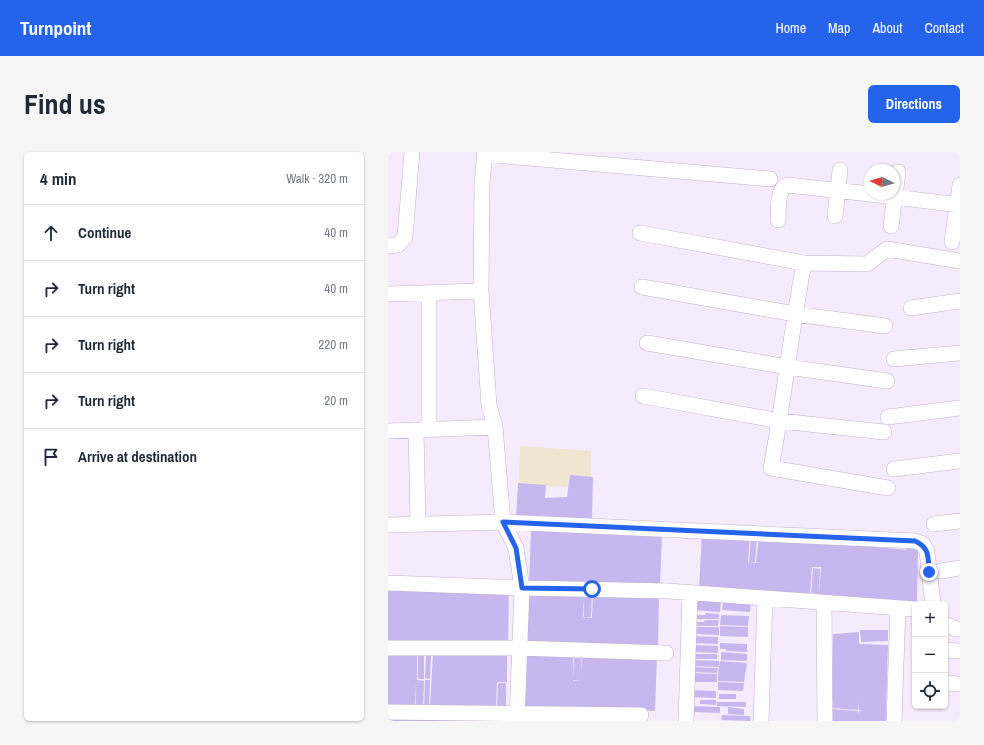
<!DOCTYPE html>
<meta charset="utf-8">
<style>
:root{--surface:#fff;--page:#f6f6f7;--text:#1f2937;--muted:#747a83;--line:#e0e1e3;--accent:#2563eb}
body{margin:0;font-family:"Archivo Narrow",sans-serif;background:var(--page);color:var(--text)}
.controls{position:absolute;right:12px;bottom:12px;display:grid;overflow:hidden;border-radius:6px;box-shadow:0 1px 3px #0004}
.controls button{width:36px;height:36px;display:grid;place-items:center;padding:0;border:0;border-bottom:1px solid var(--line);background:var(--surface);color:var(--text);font:20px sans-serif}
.compass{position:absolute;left:476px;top:12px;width:36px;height:36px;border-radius:50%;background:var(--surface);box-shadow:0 1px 3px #0004;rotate:275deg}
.stop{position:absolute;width:12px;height:12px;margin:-9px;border:3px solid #2563eb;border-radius:50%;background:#fff}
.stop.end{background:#2563eb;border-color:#fff;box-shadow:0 1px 4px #0008}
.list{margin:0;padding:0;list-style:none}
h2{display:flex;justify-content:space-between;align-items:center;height:52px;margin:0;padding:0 16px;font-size:17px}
h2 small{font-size:13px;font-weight:400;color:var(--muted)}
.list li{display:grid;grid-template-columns:26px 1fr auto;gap:12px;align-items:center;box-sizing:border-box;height:56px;padding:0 16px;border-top:1px solid var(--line)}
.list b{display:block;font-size:15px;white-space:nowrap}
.list em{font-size:13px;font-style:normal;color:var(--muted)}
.icon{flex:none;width:22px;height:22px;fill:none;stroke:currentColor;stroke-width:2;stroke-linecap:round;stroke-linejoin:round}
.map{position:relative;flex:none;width:572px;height:569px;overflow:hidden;border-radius:6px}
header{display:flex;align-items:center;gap:24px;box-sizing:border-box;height:56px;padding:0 20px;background:var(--accent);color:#fff}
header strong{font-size:19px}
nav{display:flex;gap:22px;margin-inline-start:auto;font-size:14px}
.intro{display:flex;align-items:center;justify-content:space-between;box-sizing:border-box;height:96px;padding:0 24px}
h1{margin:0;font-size:28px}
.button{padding:10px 18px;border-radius:6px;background:var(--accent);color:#fff;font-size:14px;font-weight:700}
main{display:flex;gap:24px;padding:0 24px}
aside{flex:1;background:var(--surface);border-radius:6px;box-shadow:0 1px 3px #0004}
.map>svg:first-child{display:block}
.education{fill:#efe5d0}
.building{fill:#c6b8ee}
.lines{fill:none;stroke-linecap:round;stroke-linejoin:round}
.street-casing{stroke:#c3b1ce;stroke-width:16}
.street{stroke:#fff;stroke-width:15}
.route{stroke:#2563eb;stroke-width:5}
</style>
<header>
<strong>Turnpoint</strong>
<nav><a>Home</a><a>Map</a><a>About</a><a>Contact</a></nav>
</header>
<div class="intro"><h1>Find us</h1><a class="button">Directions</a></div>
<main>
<aside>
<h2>4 min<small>Walk · 320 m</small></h2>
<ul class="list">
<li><svg class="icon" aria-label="ahead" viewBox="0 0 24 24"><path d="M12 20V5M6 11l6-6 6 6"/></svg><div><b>Continue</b></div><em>40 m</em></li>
<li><svg class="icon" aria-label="right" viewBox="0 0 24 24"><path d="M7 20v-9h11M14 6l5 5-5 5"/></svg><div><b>Turn right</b></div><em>40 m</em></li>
<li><svg class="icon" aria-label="right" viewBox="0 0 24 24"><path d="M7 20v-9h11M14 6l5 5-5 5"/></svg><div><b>Turn right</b></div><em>220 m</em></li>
<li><svg class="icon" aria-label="right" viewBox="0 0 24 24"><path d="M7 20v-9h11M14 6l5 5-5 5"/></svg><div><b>Turn right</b></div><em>20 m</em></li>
<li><svg class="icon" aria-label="arrive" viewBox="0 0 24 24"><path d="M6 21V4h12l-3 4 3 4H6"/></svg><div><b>Arrive at destination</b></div></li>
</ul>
</aside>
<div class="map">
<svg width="572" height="569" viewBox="0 0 572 569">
<rect width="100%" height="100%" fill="#f6ebfd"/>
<path class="education" d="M 132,294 L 203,299 L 203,325 L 181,324 L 179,335 L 131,332 Z"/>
<path class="building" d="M 182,323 L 205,325 L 204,367 L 128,367 L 130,331 L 158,333 L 157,346 L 179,345 Z
M 143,377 L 274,380 L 272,435 L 141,433 Z
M 314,381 L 362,384 L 360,410 L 372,411 L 368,410 L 371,383 L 519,398 L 518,395 L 530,396 L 529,452 L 431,444 L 433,415 L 424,415 L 422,442 L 311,437 Z
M 363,385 L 369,386 L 367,410 L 361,410 Z
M 425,416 L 432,417 L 431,442 L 423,441 Z
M 0,435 L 121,439 L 120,494 L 0,490 Z
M 140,438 L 204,439 L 203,465 L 196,465 L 196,446 L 195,465 L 204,466 L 205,438 L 271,440 L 270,495 L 139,494 Z
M 305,448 L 333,450 L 332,460 L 305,458 Z
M 335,448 L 363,450 L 362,460 L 334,458 Z
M 318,461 L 331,462 L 331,467 L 308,467 L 308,463 L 317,463 Z
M 333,463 L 361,464 L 360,474 L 332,473 Z
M 317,468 L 331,468 L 330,474 L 308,474 L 308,470 L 316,470 Z
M 332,474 L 360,475 L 360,485 L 332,484 Z
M 307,475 L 331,475 L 331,483 L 307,482 Z
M 472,478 L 500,478 L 500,489 L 473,490 Z
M 471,480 L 471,492 L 500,493 L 498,559 L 501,559 L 500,569 L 445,569 L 445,557 L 470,559 L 470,562 L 471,559 L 474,559 L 471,558 L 471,550 L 470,558 L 444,556 L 445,549 L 444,548 L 445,482 Z
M 304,484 L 330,485 L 330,492 L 304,491 Z
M 332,491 L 359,492 L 359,500 L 339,499 L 337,497 L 332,497 Z
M 305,493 L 330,494 L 330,501 L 304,500 Z
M 333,500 L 359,502 L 359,509 L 333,508 Z
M 0,501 L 29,502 L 29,528 L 36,529 L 35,557 L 28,558 L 28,531 L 27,558 L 0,557 Z
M 45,501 L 119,503 L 119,530 L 109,530 L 108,557 L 42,555 Z
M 30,502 L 36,502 L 36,527 L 30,527 Z
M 138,502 L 185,503 L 185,529 L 192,529 L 185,528 L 186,503 L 193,504 L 193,522 L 194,502 L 269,504 L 267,559 L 191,556 L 136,558 Z
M 304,502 L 329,502 L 329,507 L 304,507 Z
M 38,503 L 43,503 L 42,527 L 37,526 Z
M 304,508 L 331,509 L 331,515 L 304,514 Z
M 332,509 L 359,511 L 356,530 L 330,529 L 330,522 L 332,522 L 330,521 Z
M 303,515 L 330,516 L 329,521 L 302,520 Z
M 302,521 L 329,522 L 329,530 L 302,530 Z
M 37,528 L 42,528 L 41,557 L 36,557 Z
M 330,530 L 356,531 L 355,539 L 330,538 Z
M 110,531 L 118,531 L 118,559 L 109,558 Z
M 301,538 L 328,539 L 328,546 L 301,545 Z
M 331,542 L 348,542 L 348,547 L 331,547 Z
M 312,548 L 328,548 L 328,553 L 312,552 Z
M 329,550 L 358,550 L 358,555 L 329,554 Z
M 301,554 L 332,555 L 332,561 L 307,560 L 306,563 L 301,563 Z
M 340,555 L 356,557 L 356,563 L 340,562 Z
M 0,563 L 119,565 L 119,569 L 0,569 Z
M 334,563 L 362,564 L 363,569 L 333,568 Z"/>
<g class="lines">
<defs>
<path id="street" d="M 97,0 L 94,31 L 93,139 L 101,253 L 107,275 L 115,370 L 128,396 L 134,436 L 129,569
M 96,2 L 382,27
M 482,42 L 572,53
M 447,64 L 452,18
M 390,68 C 391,58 388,38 399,33 L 482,42
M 503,74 L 510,20
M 252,81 L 416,111 L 479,112 L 499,97 L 572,109
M 564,90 L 572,33
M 0,94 L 10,93 L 17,85 L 24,0
M 416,111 C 403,179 396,248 383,316 L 500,336
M 254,135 L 407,162 L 497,174
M 0,142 L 93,139
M 523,156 L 572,149
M 259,191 L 400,215 L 499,229
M 506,207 L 572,201
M 255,244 L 392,269 L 496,280
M 500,265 L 572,256
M 28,278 L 30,372
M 41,278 L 41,141
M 0,279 L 107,275
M 506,317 L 572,309
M 546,372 L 572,369
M 0,373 L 115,370 L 527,389 L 535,392 L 539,400 L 545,452
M 553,419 L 572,416
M 0,431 L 134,436 L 280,439 L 527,457
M 436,451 L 437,569
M 557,472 L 568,477 L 572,477
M 0,496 L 131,496 L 278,501
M 557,498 L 572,499
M 557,531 L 572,532
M 0,560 L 253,563
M 298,569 L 302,441
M 373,569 L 377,446
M 506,569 L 510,456"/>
</defs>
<use href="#street" class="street-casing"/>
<use href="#street" class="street"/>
</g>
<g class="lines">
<path class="route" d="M 204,437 L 134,436 L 128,396 L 115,370 L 527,389 C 542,396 540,405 541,420"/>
</g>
</svg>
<div class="controls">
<button>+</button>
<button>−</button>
<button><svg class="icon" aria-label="locate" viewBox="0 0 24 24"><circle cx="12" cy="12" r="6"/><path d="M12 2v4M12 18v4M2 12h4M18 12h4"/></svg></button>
</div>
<svg class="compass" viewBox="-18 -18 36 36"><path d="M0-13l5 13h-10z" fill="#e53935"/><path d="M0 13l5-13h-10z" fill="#747a83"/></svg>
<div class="stop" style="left:204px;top:437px"></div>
<div class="stop end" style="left:541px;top:420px"></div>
</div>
</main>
